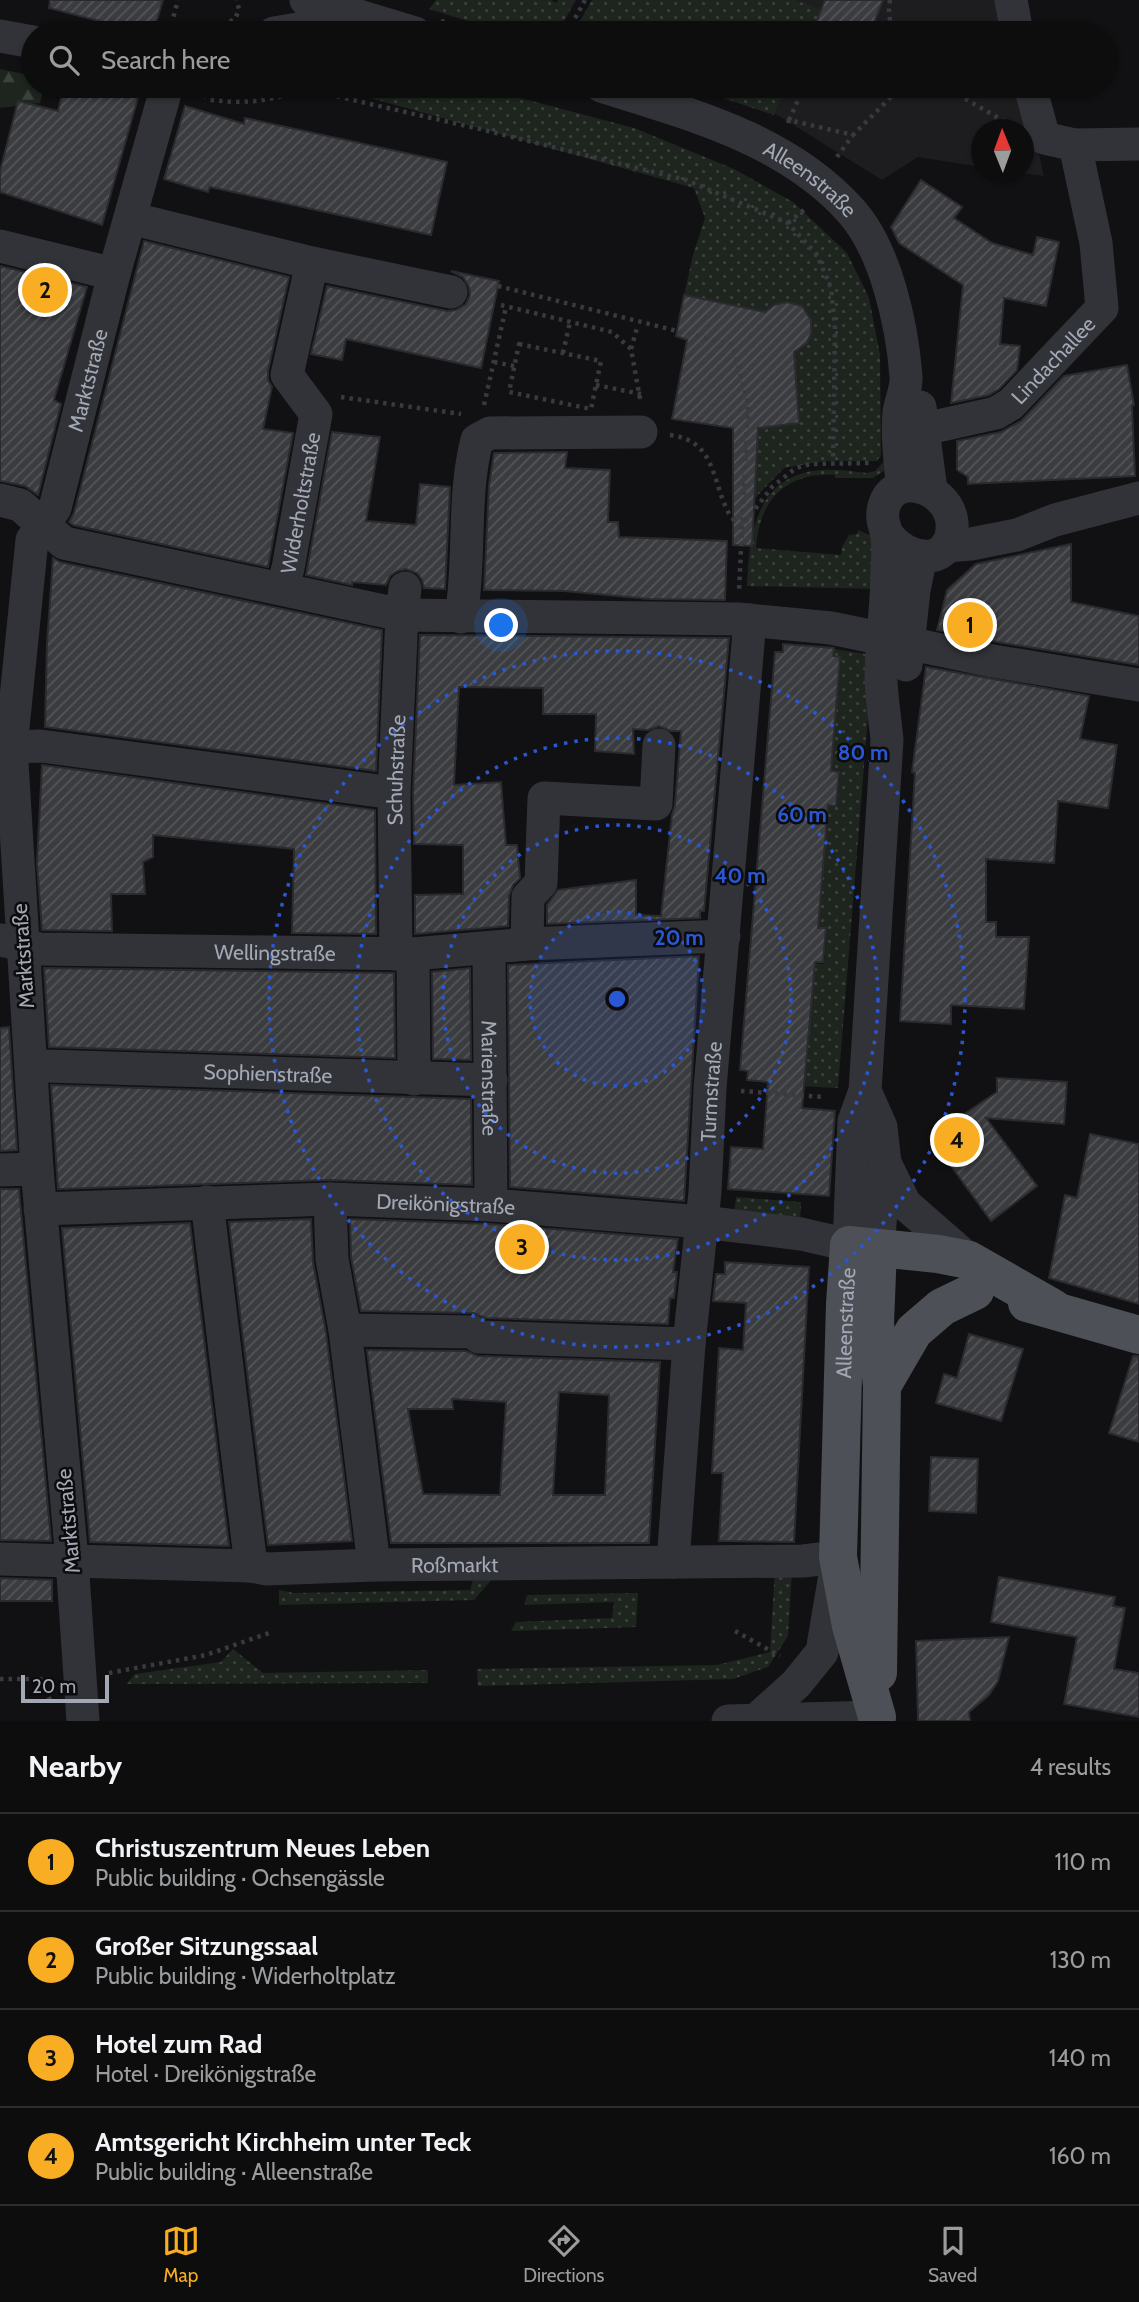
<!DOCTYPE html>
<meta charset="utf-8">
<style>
:root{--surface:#0d0d0e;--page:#1b1b1c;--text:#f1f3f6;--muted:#9a9c9e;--line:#2d2d2e;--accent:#f9ad22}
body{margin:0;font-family:Cabin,sans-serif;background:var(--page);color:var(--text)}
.compass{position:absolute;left:971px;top:119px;width:63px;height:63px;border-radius:50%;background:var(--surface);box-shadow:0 2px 5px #0004;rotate:359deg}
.scale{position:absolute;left:21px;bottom:18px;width:88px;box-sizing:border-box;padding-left:7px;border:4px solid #a2a8b4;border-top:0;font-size:19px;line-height:24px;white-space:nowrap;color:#a2a8b4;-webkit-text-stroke:5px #0c0c0e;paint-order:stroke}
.you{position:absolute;left:502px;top:626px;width:24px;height:24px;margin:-18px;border:5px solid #fff;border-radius:50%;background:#1a73e8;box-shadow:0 0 0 10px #1a73e833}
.badge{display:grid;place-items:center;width:46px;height:46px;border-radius:50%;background:var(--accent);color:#111;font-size:23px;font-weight:700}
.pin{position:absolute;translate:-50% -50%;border:4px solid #fff;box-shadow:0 2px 7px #0006}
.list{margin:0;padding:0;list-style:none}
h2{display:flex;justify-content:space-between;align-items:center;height:91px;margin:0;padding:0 28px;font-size:30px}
h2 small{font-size:23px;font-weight:400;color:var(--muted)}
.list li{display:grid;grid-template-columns:46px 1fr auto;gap:21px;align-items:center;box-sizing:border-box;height:98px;padding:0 28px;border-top:2px solid var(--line)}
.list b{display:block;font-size:26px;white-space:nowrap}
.list p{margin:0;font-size:23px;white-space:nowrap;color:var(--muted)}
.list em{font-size:23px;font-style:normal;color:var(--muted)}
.icon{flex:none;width:38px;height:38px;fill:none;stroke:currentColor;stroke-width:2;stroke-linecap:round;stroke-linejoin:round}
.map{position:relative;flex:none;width:1139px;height:1721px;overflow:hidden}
.search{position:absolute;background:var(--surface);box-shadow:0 2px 5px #0004;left:21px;right:21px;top:21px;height:77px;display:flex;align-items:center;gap:18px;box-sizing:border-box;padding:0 24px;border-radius:38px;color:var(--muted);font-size:26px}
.sheet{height:483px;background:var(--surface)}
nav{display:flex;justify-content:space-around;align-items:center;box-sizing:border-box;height:98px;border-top:2px solid var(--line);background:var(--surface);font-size:19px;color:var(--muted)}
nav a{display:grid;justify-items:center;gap:4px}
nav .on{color:var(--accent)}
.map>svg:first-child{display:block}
.built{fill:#1d1d20}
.grass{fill:url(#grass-dots)}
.forest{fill:url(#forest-firs)}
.building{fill:url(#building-hatch);stroke:#2b2b2f;stroke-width:2;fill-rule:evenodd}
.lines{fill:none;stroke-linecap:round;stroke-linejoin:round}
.path{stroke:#383a3f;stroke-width:4.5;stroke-dasharray:3.5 5;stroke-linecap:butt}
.minor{stroke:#323338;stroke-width:33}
.major{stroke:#4e5057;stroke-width:38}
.ring{fill:none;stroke:#2a57d4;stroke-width:3.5;stroke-dasharray:3.5 7}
.labels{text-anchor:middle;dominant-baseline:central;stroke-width:5;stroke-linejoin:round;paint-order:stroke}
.street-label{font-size:21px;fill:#a2a8b4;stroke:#0c0c0e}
.centre{fill:#2a57d4;stroke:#0c0c0e;stroke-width:3.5}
.ring-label{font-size:21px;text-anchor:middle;font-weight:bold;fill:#2a57d4;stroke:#0c0c0e;stroke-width:5;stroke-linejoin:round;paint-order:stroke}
</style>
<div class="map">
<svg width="1139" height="1721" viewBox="0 0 1139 1721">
<defs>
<pattern id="grass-dots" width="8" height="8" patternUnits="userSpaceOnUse" patternTransform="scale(1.75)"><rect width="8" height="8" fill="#1d251e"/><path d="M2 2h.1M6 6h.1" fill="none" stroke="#3b423c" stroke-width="1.8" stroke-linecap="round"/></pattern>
<pattern id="forest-firs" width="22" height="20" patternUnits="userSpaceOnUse" patternTransform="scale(1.75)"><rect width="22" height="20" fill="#1d251e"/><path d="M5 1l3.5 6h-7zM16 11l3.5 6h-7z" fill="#3b423c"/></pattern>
<pattern id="building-hatch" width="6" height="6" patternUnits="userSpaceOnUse" patternTransform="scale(1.75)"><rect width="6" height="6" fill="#3b3c40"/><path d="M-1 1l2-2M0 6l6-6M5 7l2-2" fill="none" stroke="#545559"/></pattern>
</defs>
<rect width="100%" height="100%" fill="#111113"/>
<path class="built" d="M 609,0 L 1003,0 L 1011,33 L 592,33 Z
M 714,86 L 1023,86 L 1044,176 L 1015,172 L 1024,172 L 1024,130 L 982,130 L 981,167 L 918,157 L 882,180 L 742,93 Z"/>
<path class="grass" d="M 436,0 L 551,0 L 556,3 L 558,0 L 576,0 L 557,33 L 507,33 L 429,9 Z
M 592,0 L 794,0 L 821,9 L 813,32 L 814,33 L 573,33 Z
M 327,86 L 475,86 L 634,128 L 734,169 L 793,202 L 847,253 L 869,298 L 880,355 L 881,455 L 877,461 L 825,461 L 784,468 L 754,499 L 758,428 L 799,423 L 794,352 C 811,340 818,323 802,306 C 786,301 778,302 765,312 L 684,295 L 693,255 L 705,218 L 694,188 Z
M 687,86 L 802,86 L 794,96 L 783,93 L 774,115 Z
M 887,458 L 890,467 L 873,478 L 835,478 L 835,475 C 786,472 759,500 756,548 L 841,555 L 842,547 L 849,535 L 857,534 L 858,530 L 872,536 L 878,589 L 747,586 C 749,539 754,480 813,471 C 830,468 849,471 867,473 L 875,471 Z
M 834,649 L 873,655 L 838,1088 L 799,1086 L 809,963 L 824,964 L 827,928 L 811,926 L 821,805 L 837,806 L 840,772 L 824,770 Z
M 736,1197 L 801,1202 L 800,1225 L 734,1215 Z
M 775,1570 L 792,1571 L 788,1636 L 768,1667 L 733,1679 L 478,1686 L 477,1669 L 717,1665 L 770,1652 Z
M 474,1577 L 493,1578 L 474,1600 L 279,1605 L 279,1590 L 294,1593 L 470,1590 Z
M 638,1593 L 636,1627 L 511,1631 L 516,1622 L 612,1618 L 614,1602 L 524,1605 L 527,1595 Z
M 233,1649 L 263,1673 L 428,1670 L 428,1683 L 126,1684 L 135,1674 L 221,1662 Z"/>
<path class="forest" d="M 0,69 L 33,76 L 33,86 L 44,86 L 40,103 L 0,108 Z"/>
<path class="building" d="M 50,0 L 163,0 L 153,33 L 145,33 L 49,8 Z
M 825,0 L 883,0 L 870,33 L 812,33 Z
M 64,86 L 109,86 L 139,94 L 102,225 L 0,192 L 0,171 L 18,101 L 58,111 Z
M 185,106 L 244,124 L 245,118 L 447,162 L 431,235 L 210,187 L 208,192 L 164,179 Z
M 921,180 L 962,207 L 954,218 L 992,243 L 1033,255 L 1037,237 L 1059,242 L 1046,306 L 1004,298 L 1000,344 L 1020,346 L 1017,370 L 999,389 L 989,395 L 951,403 L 963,285 L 899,243 L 891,227 Z
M 144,241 L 289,277 L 268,371 L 268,380 L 272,387 L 263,429 L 293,433 L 268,567 L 73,525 L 69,522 L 74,513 Z
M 0,266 L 87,287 L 54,400 L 61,404 L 38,495 L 25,486 L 0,481 Z
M 451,271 L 499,281 L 481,368 L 346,339 L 342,360 L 311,354 L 327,286 L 447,311 L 456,310 L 466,304 L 470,295 L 469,287 L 463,277 Z
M 684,295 L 765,312 L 774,305 L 787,302 L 802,306 L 811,320 L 811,333 L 807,343 L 794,352 L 799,423 L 758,428 L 752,546 L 733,545 L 733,428 L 672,419 L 687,340 L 676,336 Z
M 1127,365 L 1134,405 L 1132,406 L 1135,476 L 968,484 L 968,477 L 957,470 L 957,441 L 1001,432 L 1021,421 L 1064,376 Z
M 332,432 L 380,437 L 366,521 L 416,525 L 420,484 L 450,487 L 445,589 L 424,588 L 422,580 L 417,573 L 406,569 L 397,571 L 390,576 L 386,585 L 352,582 L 352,585 L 306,575 Z
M 567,452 L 565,468 L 610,470 L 608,522 L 618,522 L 619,537 L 727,541 L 725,600 L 650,599 L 564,591 L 484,590 L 489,485 L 494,453 Z
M 1071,544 L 1071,602 L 1139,616 L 1139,665 L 997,642 L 937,630 L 947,590 L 976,564 Z
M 53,558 L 60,562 L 382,630 L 376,771 L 45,727 L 47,643 Z
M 420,635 L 729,638 L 704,911 L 700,911 L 700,918 L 547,924 L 547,905 L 558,890 L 636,880 L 636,915 L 661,916 L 672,815 L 675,805 L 681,731 L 671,731 L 659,726 L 648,730 L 633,729 L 634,754 L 595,751 L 596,714 L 543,714 L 543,688 L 459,687 L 454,785 L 501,782 L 506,845 L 517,845 L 520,878 L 513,885 L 509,896 L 508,926 L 415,934 L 415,895 L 463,894 L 463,845 L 414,844 L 413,793 Z
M 783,644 L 834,648 L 833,656 L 840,657 L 831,771 L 839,772 L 836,806 L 828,805 L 818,928 L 826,928 L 823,962 L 815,962 L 802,1108 L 835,1111 L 829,1196 L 728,1189 L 731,1147 L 763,1149 L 768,1082 L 747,1080 L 748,1071 L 740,1070 L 775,652 L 783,652 Z
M 926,667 L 1089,696 L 1080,739 L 1117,745 L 1108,808 L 1058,801 L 1054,863 L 986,859 L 986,922 L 996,922 L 996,937 L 1029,937 L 1024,1009 L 951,1005 L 951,1024 L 900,1021 L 915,773 L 912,772 Z
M 42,765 L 375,810 L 376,934 L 292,933 L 294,849 L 153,835 L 153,857 L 143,862 L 145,894 L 111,894 L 112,931 L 42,930 L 37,863 Z
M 699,956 L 684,1201 L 510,1187 L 508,965 Z
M 44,968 L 394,973 L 395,1058 L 49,1047 Z
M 470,968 L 471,1060 L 433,1059 L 432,972 Z
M 9,1027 L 17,1150 L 0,1151 L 0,1028 Z
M 997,1078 L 1067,1082 L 1064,1124 L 986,1118 L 1037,1186 L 991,1221 L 930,1137 L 997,1092 Z
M 51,1085 L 471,1099 L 472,1185 L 329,1180 L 58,1189 Z
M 1090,1134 L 1139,1144 L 1139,1304 L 1049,1278 L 1065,1195 L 1077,1198 Z
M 0,1189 L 19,1189 L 51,1541 L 0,1540 Z
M 311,1219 L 313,1262 L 326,1333 L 352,1541 L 268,1545 L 229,1222 Z
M 350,1219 L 490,1224 L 678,1239 L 673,1272 L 677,1272 L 674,1298 L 670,1298 L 668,1324 L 486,1318 L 473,1313 L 361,1311 L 351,1257 Z
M 190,1223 L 229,1546 L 90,1542 L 62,1228 Z
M 725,1262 L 809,1267 L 794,1542 L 719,1541 L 723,1473 L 712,1473 L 719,1348 L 743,1350 L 746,1303 L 713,1301 L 716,1274 L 725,1274 Z
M 969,1334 L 1023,1349 L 1001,1421 L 936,1403 L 944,1374 L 957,1378 Z
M 367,1350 L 466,1351 L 478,1356 L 660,1362 L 649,1543 L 391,1543 ZM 559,1392 L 609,1395 L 605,1495 L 553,1495 ZM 452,1399 L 506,1402 L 500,1495 L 423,1494 L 408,1409 L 453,1409 Z
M 1133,1356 L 1139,1356 L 1139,1442 L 1109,1433 Z
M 931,1457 L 978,1459 L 976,1513 L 929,1511 Z
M 999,1577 L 1115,1597 L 1113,1606 L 1125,1608 L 1114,1669 L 1139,1673 L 1139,1717 L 1064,1704 L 1077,1637 L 991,1622 Z
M 0,1578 L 52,1580 L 52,1601 L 0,1601 Z
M 1009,1637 L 998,1681 L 989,1695 L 969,1712 L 970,1721 L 918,1721 L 916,1641 Z"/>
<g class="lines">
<path class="path" d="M 890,0 L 889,9 L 891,33
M 441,21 L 487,33
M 59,25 L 93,33
M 169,33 L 178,0
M 207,33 L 235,19 L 239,10 L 237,0
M 567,33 L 585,0
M 542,86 L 571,95
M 943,86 L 1009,124
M 197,90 L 210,100 L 233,102 L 258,101 L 299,93 L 322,93 L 484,130 L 686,180 L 788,223 L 817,255 L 831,288 L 835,328 L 833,462
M 789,120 L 799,98 L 809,86
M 788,123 L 789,120 L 853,135 L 902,86
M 837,157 L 853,135
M 788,223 L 805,209
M 498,286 L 733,345 L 748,403 L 739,591
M 501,305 L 612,332 L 631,349 L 641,404
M 519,344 L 601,361 L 591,409 L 509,392 Z
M 631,349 L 637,328
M 563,353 L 570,322
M 494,362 L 514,366
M 596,385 L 641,394
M 341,397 L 461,414
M 484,405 L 506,307
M 670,435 C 714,440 712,478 727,510 C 730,516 736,522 740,528
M 740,529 L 772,487 L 796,468 L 810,464 L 872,463
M 741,1091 L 824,1097
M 735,1631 L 780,1656
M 109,1673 L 206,1655 L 269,1633
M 0,1679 L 39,1679 L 50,1700
M 39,1679 L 52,1679"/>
<g class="minor">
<path d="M 306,0 L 415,33"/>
<path d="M 1011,0 L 1017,33"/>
<path d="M 274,33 L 322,25 L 357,24"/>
<path d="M 0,36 L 33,42"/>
<path id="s1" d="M 601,86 C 689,114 787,139 851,211 C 886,250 902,325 906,376 C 907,388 901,400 899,412 C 896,436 901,463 902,487"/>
<path d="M 1030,86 L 1044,138 L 1075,145 L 1139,144"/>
<path d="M 130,218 L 312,263 L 451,292"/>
<path d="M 0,246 L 114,274"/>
<path d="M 920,407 L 931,490"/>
<path id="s2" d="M 924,429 L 996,413 L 1011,404 L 1102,308 L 1096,243 L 1075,145"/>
<path d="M 0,500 L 20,505 L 64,543 L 402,615 L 738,619 L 831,628 L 884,639"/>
<path d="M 946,546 L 971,544 L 1017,535 L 1055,520 L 1139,498"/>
<path id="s3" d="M 282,589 L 288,568 L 316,414 L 287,375 L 312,263"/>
<path d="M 461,617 C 471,559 462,497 477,440 L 490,433 L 641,432"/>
<path d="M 907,643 L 993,661 L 1139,685"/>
<path d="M 906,665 L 914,590 L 921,556"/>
<path d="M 11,747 L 41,746 L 394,793"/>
<path id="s4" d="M 1,940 L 40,949 L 413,954 L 527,944 L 724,936"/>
<path d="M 527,944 L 528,897 L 541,883 L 544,798 L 656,804 L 659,745"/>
<path id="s5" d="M 489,948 L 491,1205"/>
<path id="s6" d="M 396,954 L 394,793 L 402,615 L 405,588"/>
<path d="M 413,954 L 414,1079"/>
<path id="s7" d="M 46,1066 L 491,1080"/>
<path d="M 865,1091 L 881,1127 L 885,1163 L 878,1249"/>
<path d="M 886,1165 L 905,1204 L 969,1260"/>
<path d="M 0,1170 L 37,1169"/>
<path d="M 330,1199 L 332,1259 L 345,1330 L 374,1565"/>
<path d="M 207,1202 L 251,1566"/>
<path id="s8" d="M 40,1209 L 330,1199 L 491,1205 L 703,1222 L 801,1234 L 849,1245 L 854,1121 L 865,1091 L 887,740 C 885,720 882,700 881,681 C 881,644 887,606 887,569 C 888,558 888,547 887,537 C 886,528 881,520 883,511 C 890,468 948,486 952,522 C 955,567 908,564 887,534"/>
<path d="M 345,1330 L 473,1332 L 479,1337 L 689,1344"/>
<path id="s9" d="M 0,1559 L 251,1566 L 267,1569 L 374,1565 L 803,1561 L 838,1557 L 822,1652 L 796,1684 L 756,1720"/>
<path id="s10" d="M 673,1562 L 689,1344 L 705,1192 L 710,1088 L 750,620"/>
<path id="s11" d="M 83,1721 L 72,1560 L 37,1169 L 11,747 L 32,540 L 55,508 L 114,274 L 167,86"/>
<path d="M 728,1721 L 877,1717"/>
</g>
<g class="major">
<path d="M 1027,1303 L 1139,1335"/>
<path d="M 882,1386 L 914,1331 L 942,1307 L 975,1291"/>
<path d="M 878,1673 L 882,1386 L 875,1323 L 878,1249"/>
<path id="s12" d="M 877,1717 L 851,1626 L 838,1557 L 845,1304 L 849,1245 L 938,1254 L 969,1260 L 1053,1308"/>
</g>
</g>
<circle cx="617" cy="999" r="87" fill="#2a57d4" fill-opacity=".12"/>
<g class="ring">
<circle cx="617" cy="999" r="87"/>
<circle cx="617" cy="999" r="174"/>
<circle cx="617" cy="999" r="261"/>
<circle cx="617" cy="999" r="348"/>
</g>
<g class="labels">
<g class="street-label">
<text stroke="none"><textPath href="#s1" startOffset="231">Alleenstraße</textPath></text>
<text stroke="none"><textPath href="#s2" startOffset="152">Lindachallee</textPath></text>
<text stroke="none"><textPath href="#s11" startOffset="1356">Marktstraße</textPath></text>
<text stroke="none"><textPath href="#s3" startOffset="88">Widerholtstraße</textPath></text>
<text stroke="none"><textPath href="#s6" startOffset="184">Schuhstraße</textPath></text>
<text stroke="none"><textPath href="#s4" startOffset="275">Wellingstraße</textPath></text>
<text transform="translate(23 956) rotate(-94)">Marktstraße</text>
<text stroke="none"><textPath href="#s7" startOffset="222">Sophienstraße</textPath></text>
<text stroke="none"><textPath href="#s5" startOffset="130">Marienstraße</textPath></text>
<text stroke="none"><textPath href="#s10" startOffset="472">Turmstraße</textPath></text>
<text stroke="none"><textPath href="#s8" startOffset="406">Dreikönigstraße</textPath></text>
<text stroke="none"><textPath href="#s12" startOffset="399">Alleenstraße</textPath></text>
<text transform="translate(68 1521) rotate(-95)">Marktstraße</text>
<text stroke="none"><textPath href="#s9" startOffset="455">Roßmarkt</textPath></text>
</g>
</g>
<circle cx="617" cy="999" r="10" class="centre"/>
<g class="ring-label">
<text x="863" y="760">80 m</text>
<text x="802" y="822">60 m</text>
<text x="740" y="883">40 m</text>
<text x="679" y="945">20 m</text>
</g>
</svg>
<svg class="compass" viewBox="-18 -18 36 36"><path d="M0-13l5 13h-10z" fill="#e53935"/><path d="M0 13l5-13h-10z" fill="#9a9c9e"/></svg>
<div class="scale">20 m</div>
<div class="you"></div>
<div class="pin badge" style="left:970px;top:625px">1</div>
<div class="pin badge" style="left:45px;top:290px">2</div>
<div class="pin badge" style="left:522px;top:1247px">3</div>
<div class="pin badge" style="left:957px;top:1140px">4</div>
<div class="search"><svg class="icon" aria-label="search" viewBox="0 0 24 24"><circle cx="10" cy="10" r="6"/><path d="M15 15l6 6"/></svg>Search here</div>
</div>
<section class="sheet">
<h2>Nearby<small>4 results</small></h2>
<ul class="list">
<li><span class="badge">1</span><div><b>Christuszentrum Neues Leben</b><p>Public building · Ochsengässle</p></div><em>110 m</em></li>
<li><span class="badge">2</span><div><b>Großer Sitzungssaal</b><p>Public building · Widerholtplatz</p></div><em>130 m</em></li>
<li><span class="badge">3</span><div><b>Hotel zum Rad</b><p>Hotel · Dreikönigstraße</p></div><em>140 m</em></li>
<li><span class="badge">4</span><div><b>Amtsgericht Kirchheim unter Teck</b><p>Public building · Alleenstraße</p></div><em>160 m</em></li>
</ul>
</section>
<nav>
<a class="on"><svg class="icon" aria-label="map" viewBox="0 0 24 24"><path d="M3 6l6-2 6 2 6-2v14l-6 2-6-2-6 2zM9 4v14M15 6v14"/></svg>Map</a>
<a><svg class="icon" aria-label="directions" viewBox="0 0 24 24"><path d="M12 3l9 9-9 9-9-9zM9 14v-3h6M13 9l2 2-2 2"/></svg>Directions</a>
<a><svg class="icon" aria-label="saved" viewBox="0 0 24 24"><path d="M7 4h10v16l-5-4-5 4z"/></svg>Saved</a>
</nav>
